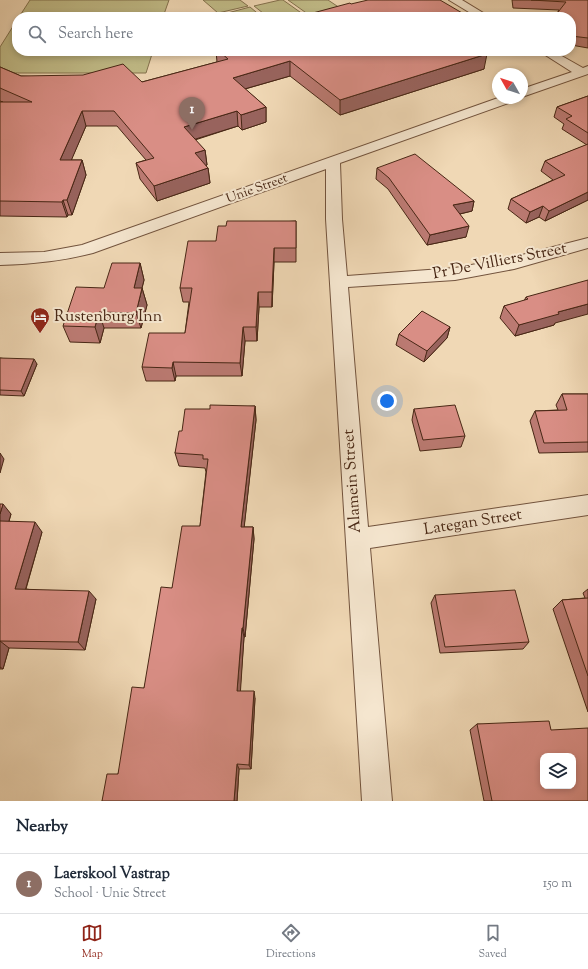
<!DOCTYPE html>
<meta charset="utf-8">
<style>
:root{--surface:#fff;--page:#f2f2f3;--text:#1f2937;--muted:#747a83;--line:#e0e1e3;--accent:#8f2418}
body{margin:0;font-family:"Sorts Mill Goudy",serif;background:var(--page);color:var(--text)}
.controls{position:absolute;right:12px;bottom:12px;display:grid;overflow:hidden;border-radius:8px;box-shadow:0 2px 6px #0003}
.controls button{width:36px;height:36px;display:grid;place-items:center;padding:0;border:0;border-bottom:1px solid var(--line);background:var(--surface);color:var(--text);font:20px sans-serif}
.compass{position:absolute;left:492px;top:68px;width:36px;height:36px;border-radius:50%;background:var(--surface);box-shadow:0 2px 6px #0003;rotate:309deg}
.you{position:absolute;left:387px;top:401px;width:14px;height:14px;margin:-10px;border:3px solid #fff;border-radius:50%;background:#1a73e8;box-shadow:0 0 0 6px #1a73e833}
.badge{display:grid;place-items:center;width:26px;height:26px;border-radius:50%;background:var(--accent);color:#fff;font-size:13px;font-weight:700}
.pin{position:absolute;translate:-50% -33px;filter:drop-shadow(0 1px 2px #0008)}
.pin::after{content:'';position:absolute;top:21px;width:14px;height:12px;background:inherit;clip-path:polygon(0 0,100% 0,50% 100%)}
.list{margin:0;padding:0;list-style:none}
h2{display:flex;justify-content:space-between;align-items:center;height:52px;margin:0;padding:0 16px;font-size:17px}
h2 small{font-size:13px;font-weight:400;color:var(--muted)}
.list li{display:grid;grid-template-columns:26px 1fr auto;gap:12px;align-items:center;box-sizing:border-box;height:60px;padding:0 16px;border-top:1px solid var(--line)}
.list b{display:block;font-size:15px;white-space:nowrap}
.list p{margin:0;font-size:13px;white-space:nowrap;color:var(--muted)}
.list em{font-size:13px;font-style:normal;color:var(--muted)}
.icon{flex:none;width:22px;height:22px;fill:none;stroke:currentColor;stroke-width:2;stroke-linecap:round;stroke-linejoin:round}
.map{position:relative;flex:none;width:588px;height:801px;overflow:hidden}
.search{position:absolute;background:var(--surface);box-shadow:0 2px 6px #0003;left:12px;right:12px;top:12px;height:44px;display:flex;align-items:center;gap:10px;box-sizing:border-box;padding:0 14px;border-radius:16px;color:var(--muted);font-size:15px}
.sheet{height:112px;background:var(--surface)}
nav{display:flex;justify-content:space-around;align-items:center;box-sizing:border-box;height:56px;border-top:1px solid var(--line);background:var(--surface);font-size:11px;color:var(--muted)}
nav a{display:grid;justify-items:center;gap:2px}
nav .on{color:var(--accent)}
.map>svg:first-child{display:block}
.green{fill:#c1bc88;stroke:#84724e}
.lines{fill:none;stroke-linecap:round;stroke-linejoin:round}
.street-casing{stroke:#72533d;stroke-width:2}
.street{fill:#f5e6cf;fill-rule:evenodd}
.wall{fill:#bb7a72;stroke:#482715}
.shaded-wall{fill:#98635d;stroke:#482715}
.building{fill:#d98e85;stroke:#482715;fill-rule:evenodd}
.labels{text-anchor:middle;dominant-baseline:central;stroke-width:4;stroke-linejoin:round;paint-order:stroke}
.far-street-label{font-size:13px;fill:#482715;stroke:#f5e6cf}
.street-label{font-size:16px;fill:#482715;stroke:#f5e6cf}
.poi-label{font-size:16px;fill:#482715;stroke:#f5e6cf;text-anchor:start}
</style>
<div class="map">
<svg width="588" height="801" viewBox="0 0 588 801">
<rect width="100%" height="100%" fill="#f0d8b5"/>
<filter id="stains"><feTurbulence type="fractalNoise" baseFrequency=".005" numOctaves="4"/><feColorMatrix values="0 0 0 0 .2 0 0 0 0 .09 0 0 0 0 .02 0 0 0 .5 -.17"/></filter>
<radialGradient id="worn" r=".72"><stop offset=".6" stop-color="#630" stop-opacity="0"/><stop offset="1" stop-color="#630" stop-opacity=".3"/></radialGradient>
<path class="green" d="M 30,0 L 169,0 L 163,17 L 19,17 Z
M 203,0 L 240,0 L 248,6 L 218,13 Z
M 280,0 L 283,0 L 307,17 L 268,17 L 254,6 Z
M 288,0 L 328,0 L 349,14 L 312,17 Z
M 250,7 L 262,17 L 223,17 L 220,15 Z
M 17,20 L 17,51 L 153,51 L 146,73 L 0,73 L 0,47 Z"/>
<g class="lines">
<defs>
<path id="street" d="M 449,0 L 462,0 L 490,17 L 477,17 Z
M 539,51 L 553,51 L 583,68 L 588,66 L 588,74 L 522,97 L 522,89 L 572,72 Z
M 498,98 L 515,98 L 514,101 L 340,163 L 342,219 L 347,276 L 455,268 L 514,257 L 588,238 L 588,248 L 514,269 L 455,280 L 348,287 L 368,527 L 588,495 L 588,515 L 370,548 L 392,801 L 362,801 L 326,219 L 326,169 L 93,253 C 62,261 32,264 0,265 L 0,253 L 44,252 L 82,245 Z"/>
</defs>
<use href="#street" class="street-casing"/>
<use href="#street" class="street"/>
</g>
<path class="wall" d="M 512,0 L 588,0 L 588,48 L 571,45 L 571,17 L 554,17 L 555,16 L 559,10 L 513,8 Z
M 216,51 L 481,51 L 484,69 L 340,115 L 290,76 L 245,89 L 266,107 L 266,122 L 242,130 L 238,126 L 195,140 L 205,150 L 207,165 L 206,166 L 208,168 L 210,183 L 157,201 L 140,179 L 136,163 L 146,160 L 117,126 L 86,126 L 71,160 L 82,160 L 86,175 L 72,215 L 68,215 L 67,217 L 0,216 L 0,102 L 3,102 L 0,101 L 0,67 L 21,76 L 142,82 L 217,62 Z
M 588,96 L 588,200 L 545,221 L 539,217 L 526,223 L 508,209 L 511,199 L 553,180 L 541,171 L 545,161 L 587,145 L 562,129 L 564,124 L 554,117 L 557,107 Z
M 377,168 L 474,201 L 472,211 L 460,214 L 466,237 L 427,245 L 388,189 L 376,179 Z
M 296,221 L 296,262 L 274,262 L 272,307 L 259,307 L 257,341 L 245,341 L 242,376 L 176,376 L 175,381 L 146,381 L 142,367 L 185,333 L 189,302 L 183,302 L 180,288 L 216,241 L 226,226 Z
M 140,263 L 144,280 L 142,288 L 147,305 L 141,328 L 104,328 L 100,343 L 70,342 L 63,326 L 104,288 Z
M 526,297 L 555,323 L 554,325 L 515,336 L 500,318 L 504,306 L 524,301 Z
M 450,327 L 447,338 L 424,362 L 396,345 L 399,334 Z
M 0,358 L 37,364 L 24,396 L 0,395 Z
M 562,394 L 588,394 L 588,452 L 539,453 L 530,421 L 535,411 L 558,410 L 556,405 Z
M 255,406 L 256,420 L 244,527 L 253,527 L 254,539 L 245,637 L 244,637 L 240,691 L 255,698 L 251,769 L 239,769 L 237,801 L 102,801 L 118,774 L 144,688 L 172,588 L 200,526 L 206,472 L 205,468 L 179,466 L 175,453 L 182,431 L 210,409 Z
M 414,409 L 465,436 L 461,447 L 420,451 L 412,420 Z
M 0,504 L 11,514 L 9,521 L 42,532 L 26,589 L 96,599 L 85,650 L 9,648 L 3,669 L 0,669 Z
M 588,589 L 588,712 L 553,609 L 562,600 L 585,598 L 583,593 Z
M 435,595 L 529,642 L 523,649 L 440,653 L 431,603 Z
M 477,724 L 551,730 L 588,801 L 484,801 L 470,730 Z"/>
<path class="shaded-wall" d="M 487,54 L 484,69 L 340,115 L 340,100 Z
M 290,61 L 290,76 L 234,92 L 233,78 Z
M 266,107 L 266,122 L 242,130 L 241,115 Z
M 82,111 L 86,126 L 65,175 L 60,160 Z
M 237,111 L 238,126 L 186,142 L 184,127 Z
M 205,150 L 207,165 L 197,168 L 195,153 Z
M 82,160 L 86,175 L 72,215 L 67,200 Z
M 208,168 L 210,183 L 157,201 L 154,186 Z
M 588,192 L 588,200 L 545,221 L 549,211 Z
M 63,200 L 68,215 L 67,217 L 62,202 Z
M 474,201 L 472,211 L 451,216 L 453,205 Z
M 543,206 L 539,217 L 526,223 L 530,212 Z
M 469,226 L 466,237 L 427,245 L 430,235 Z
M 274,248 L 274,262 L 272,307 L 272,292 Z
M 140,263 L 144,280 L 138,304 L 134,288 Z
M 142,288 L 147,305 L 141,328 L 136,313 Z
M 258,292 L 259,307 L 257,341 L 256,327 Z
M 588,304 L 588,314 L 555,323 L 554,325 L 515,336 L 519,325 L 558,312 Z
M 99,312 L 104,328 L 100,343 L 95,327 Z
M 243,327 L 245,341 L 242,376 L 240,363 Z
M 450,327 L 447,338 L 424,362 L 427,351 Z
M 34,359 L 37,364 L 24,396 L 21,391 Z
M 173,362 L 176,376 L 175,381 L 172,368 Z
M 255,406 L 256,420 L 243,538 L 241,527 Z
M 0,453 L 4,459 L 0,473 Z
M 3,504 L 11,514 L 6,531 L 0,524 L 0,514 Z
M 35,522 L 42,532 L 23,598 L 15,589 Z
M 253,527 L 254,539 L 245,637 L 243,628 Z
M 89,591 L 96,599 L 85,650 L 78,642 Z
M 242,628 L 244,637 L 240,698 L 237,691 Z
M 0,641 L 9,648 L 3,669 L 0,667 Z
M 254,691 L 255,698 L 251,769 L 249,765 Z
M 237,764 L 239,769 L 237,801 L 234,801 Z"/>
<path class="building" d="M 368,0 L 440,0 L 469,17 L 298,17 L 350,3 L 351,4 Z
M 531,0 L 588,0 L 588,38 L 571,36 L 571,29 L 572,20 L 571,19 L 571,17 L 561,17 L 555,16 L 566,2 Z
M 219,51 L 481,51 L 487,54 L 340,100 L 290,61 L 233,78 L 266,107 L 241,115 L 237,111 L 184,127 L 205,150 L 195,153 L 208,168 L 154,186 L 136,163 L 154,158 L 114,111 L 82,111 L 60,160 L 82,160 L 67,200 L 63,200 L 62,202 L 0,201 L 0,102 L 32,102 L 0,88 L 0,67 L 21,76 L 83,75 L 123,64 L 142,82 L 228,59 Z
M 588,96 L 588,133 L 566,119 L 572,116 L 557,107 Z
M 588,144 L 588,192 L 549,211 L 543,206 L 530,212 L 511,199 L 565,175 L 545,161 Z
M 415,154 L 474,201 L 453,205 L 469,226 L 430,235 L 389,178 L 377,168 Z
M 227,221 L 296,221 L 296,248 L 274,248 L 272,292 L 258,292 L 256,327 L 243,327 L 240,363 L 173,362 L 172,368 L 142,367 L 149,333 L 185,333 L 192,288 L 180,288 L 188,241 L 216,241 L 218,226 L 226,226 Z
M 112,263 L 140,263 L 134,288 L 142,288 L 136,313 L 99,312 L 95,327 L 63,326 L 76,287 L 104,288 Z
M 588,280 L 588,304 L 558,312 L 559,314 L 519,325 L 504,306 L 528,299 L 526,297 Z
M 422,311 L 450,327 L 427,351 L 399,334 Z
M 0,358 L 34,359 L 21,391 L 0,390 Z
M 562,394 L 588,394 L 588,442 L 544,443 L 535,411 L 567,410 Z
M 210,405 L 255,406 L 241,527 L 253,527 L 243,628 L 242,628 L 237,691 L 254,691 L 249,765 L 237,764 L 234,801 L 102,801 L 107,774 L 118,774 L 132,687 L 144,688 L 161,587 L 172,588 L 182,526 L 200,526 L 208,459 L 203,459 L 203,455 L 175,453 L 179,431 L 182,431 L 185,409 L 210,409 Z
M 455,405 L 465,436 L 423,440 L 414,409 Z
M 0,504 L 3,504 L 0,514 Z
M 0,521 L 35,522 L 15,589 L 89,591 L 78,642 L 0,641 Z
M 515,590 L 529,642 L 445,647 L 435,595 Z
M 588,598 L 588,676 L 562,600 Z
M 549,721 L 551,730 L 588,728 L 588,801 L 492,801 L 477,724 ZM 543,756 L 573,756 L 573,786 L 543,786 Z"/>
<defs>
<symbol id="hotel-pin" viewBox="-11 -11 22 30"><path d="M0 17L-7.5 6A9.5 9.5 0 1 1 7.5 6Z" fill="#8f2418" stroke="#f5e6cf"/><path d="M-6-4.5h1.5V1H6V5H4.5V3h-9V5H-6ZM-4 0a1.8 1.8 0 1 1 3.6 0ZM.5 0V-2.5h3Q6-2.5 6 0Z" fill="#fff"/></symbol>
</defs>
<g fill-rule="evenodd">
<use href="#hotel-pin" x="29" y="306" width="22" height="30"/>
</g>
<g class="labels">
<g class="far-street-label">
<text transform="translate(257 189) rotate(-20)">Unie Street</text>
</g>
<g class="street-label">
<text transform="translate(500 262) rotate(-11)">Pr De Villiers Street</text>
<text transform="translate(353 481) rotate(-94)">Alamein Street</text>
<text transform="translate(473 523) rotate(-9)">Lategan Street</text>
</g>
<g class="poi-label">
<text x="54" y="317">Rustenburg Inn</text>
</g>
</g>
<rect width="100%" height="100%" filter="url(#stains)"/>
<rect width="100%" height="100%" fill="url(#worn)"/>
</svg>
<div class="controls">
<button><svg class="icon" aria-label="layers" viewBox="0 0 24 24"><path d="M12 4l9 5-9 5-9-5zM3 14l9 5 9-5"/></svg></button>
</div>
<svg class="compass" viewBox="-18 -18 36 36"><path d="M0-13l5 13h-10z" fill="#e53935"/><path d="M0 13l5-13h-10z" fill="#747a83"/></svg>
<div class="you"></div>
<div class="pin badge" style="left:192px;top:130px;background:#8d6e63">1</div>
<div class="search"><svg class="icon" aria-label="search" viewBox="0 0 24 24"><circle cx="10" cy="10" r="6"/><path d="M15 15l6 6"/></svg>Search here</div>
</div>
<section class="sheet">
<h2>Nearby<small></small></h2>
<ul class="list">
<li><span class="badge" style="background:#8d6e63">1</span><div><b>Laerskool Vastrap</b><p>School · Unie Street</p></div><em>150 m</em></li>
</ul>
</section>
<nav>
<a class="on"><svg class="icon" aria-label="map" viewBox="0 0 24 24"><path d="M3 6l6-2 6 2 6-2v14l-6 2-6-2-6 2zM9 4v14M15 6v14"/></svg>Map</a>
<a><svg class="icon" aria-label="directions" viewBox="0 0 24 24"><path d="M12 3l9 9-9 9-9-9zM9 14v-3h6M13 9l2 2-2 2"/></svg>Directions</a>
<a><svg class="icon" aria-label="saved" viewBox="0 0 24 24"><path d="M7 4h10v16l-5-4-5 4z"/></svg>Saved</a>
</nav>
